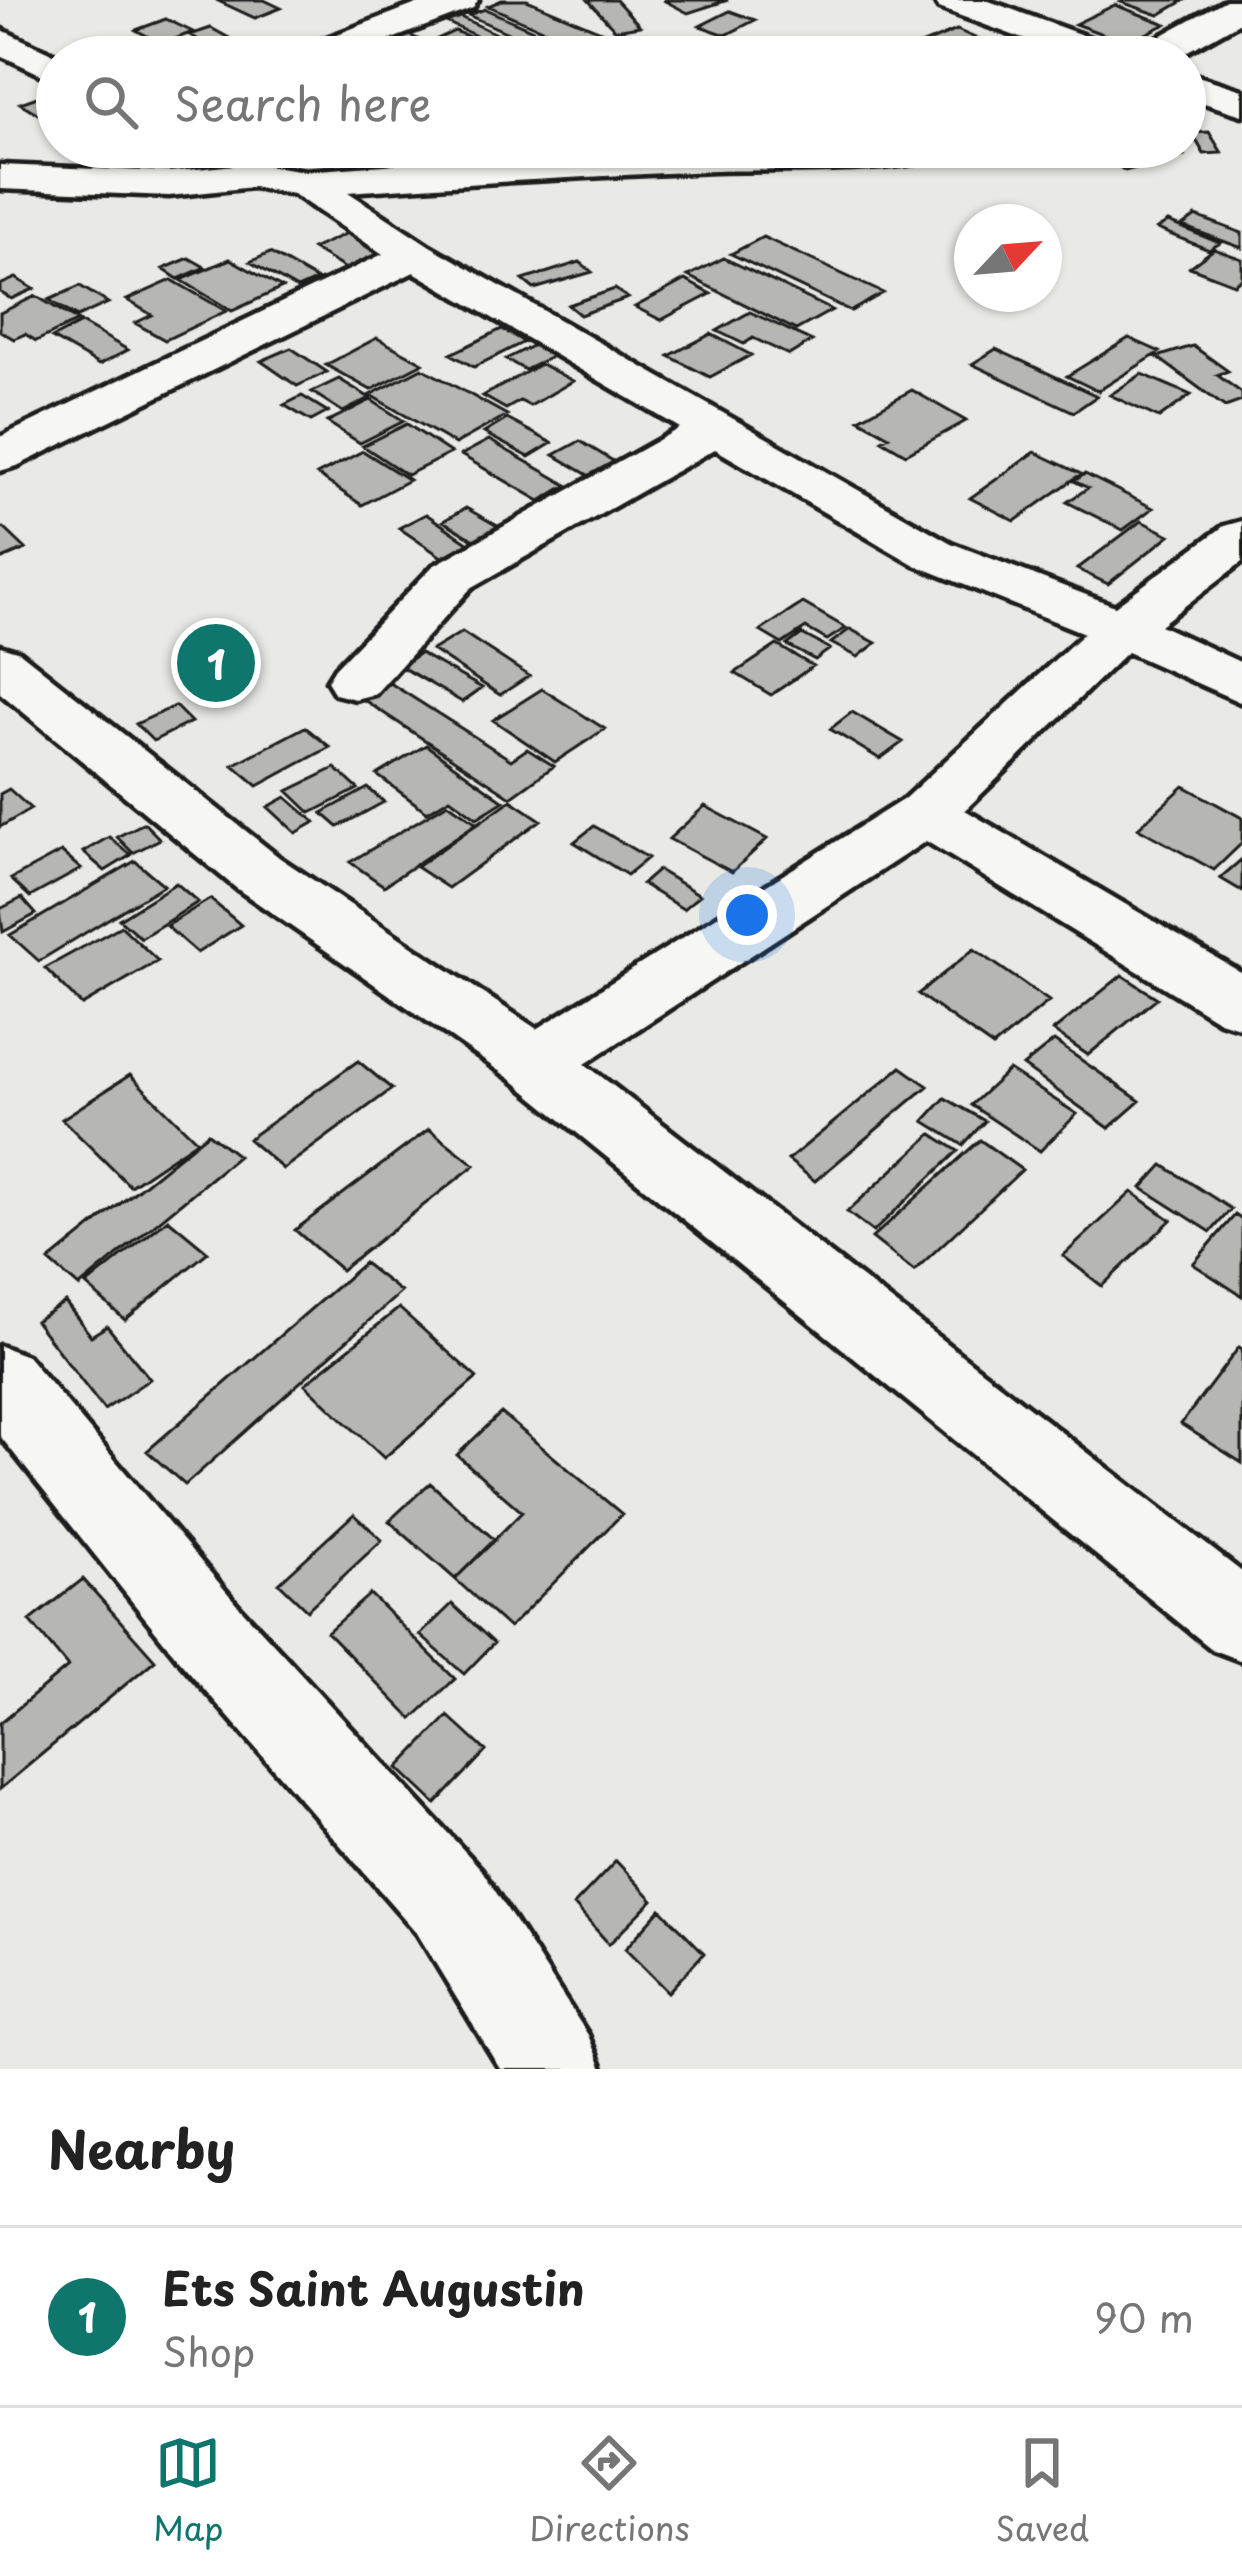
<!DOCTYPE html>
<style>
:root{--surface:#fff;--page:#f6f6f6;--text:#222;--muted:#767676;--line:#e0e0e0;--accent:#0f766e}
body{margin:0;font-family:"Playpen Sans",sans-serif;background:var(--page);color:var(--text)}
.compass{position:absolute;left:954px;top:204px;width:108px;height:108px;border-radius:50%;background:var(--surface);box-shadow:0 3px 9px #0004;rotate:64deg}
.you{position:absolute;left:747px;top:915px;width:42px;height:42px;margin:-30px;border:9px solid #fff;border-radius:50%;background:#1a73e8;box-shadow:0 0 0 18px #1a73e833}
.badge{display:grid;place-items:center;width:78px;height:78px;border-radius:50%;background:var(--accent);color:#fff;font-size:39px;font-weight:700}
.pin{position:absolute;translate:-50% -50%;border:6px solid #fff;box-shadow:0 3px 12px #0006}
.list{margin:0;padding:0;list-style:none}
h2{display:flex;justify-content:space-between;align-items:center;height:156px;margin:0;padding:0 48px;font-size:51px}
h2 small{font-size:39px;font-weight:400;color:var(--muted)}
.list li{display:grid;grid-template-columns:78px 1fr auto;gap:36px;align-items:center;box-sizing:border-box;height:180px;padding:0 48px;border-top:3px solid var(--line)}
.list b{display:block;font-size:45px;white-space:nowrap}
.list p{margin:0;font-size:39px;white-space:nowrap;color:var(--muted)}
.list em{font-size:39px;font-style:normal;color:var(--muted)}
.icon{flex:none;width:66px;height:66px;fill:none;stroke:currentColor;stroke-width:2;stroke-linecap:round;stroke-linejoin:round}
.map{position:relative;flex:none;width:1242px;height:2069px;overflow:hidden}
.search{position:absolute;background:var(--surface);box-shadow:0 3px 9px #0004;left:36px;right:36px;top:36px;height:132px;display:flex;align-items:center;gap:30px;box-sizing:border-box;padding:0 42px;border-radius:66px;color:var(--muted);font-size:45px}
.sheet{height:336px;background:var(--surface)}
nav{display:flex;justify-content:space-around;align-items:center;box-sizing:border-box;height:168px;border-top:3px solid var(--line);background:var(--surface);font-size:33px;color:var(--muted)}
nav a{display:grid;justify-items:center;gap:6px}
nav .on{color:var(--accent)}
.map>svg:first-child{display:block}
.building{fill:#b6b6b3;stroke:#1c1c1c;stroke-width:3}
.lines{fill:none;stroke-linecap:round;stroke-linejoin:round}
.minor-casing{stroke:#1c1c1c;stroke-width:9}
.minor{fill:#f6f6f2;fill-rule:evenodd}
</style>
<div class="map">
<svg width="1242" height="2069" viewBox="0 0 1242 2069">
<rect width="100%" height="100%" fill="#e9e9e5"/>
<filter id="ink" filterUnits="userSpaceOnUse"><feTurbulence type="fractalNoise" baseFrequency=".00833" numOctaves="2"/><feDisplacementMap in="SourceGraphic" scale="24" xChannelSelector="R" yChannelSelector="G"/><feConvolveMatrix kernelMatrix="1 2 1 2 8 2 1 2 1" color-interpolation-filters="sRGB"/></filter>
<g filter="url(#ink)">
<path class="building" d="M 216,0 L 264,0 L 281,8 L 255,18 Z
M 502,0 L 527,0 L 615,37 L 588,49 L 488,6 Z
M 588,0 L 616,0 L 640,26 L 615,30 Z
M 663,0 L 728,0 L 688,13 Z
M 1125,0 L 1185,0 L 1159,15 L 1121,2 Z
M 1115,5 L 1166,24 L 1127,43 L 1075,24 Z
M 485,9 L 583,52 L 571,57 L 527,57 L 501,46 L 513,41 L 538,52 L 543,49 L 468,15 Z
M 730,11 L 755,20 L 726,35 L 700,26 Z
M 460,17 L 503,37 L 489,42 L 446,22 Z
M 166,19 L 193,32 L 162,44 L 136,30 Z
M 211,28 L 229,38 L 208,45 L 190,35 Z
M 957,30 L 1000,49 L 982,57 L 938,57 L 916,47 Z
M 455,31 L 508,53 L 466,57 L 431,42 Z
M 409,35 L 455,56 L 397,57 L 377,48 Z
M 649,36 L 667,52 L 622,57 L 609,44 Z
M 57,90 L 55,124 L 20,103 Z
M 1209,132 L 1222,153 L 1204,154 L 1192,133 Z
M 1091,147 L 1171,147 L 1184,156 L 1125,171 Z
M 1196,216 L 1242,233 L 1242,248 L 1182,226 Z
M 1168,222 L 1220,243 L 1209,250 L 1157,229 Z
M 350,232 L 385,251 L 346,269 L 312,249 Z
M 763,237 L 883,293 L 851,311 L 731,254 Z
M 1214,249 L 1242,259 L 1242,278 L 1234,284 L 1190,267 Z
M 270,253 L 317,280 L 297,289 L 250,262 Z
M 189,258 L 205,267 L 178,279 L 163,269 Z
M 724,258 L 832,310 L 796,330 L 688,276 Z
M 230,259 L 282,288 L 232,311 L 181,280 Z
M 580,262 L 592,272 L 534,289 L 523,280 Z
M 16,278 L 34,289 L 11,299 L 0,292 L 0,285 Z
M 172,280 L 226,311 L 165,340 L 135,323 L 152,315 L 127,300 Z
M 685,280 L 711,294 L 661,320 L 635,307 Z
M 80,286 L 108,303 L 77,317 L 49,300 Z
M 615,289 L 628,298 L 580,315 L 568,305 Z
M 36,296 L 78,321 L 36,341 L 25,334 L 14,339 L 0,331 L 0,313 Z
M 750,312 L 812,341 L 789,355 L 753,338 L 744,344 L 717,331 Z
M 81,323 L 128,350 L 99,365 L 52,338 Z
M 502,329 L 524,342 L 474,367 L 451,354 Z
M 711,334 L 751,355 L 710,377 L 669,356 Z
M 377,338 L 423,363 L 371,390 L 326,365 Z
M 1129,338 L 1160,352 L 1098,391 L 1067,376 Z
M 536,344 L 555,355 L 525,370 L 506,359 Z
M 1193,346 L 1228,371 L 1217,375 L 1242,393 L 1242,401 L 1225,407 L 1157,357 Z
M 291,348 L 327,372 L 297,386 L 261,361 Z
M 996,349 L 1097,396 L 1074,412 L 972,364 Z
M 541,364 L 573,381 L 530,406 L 520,401 L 506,409 L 483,396 Z
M 422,368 L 507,415 L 455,444 L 370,395 Z
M 1142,374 L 1191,395 L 1159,418 L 1110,395 Z
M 339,379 L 370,398 L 343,412 L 312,392 Z
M 912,390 L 966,421 L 906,454 L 882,440 L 889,436 L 859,419 Z
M 302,396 L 328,412 L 311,421 L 284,405 Z
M 371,400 L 404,421 L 360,443 L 327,422 Z
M 507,419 L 552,443 L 529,457 L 484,433 Z
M 407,424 L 451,453 L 407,475 L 363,446 Z
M 489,440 L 567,485 L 540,501 L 461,455 Z
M 580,441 L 618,464 L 593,478 L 554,455 Z
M 363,451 L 409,480 L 362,505 L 317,475 Z
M 1035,452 L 1081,474 L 1015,521 L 970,498 Z
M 1085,474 L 1153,508 L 1123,530 L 1067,502 L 1088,488 L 1074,481 Z
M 466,508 L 501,528 L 478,542 L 443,521 Z
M 426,514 L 469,543 L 443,558 L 399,528 Z
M 1141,521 L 1170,535 L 1108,584 L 1077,569 Z
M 4,528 L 26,549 L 0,560 L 0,530 Z
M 803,603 L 846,628 L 827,640 L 806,628 L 782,644 L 760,631 Z
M 850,629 L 876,643 L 858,657 L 831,643 Z
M 462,632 L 529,676 L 500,695 L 432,650 Z
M 802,634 L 830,649 L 815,660 L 787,645 Z
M 777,645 L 813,666 L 771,695 L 735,673 Z
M 420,653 L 482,688 L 462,702 L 400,666 Z
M 390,683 L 511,760 L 527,749 L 554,766 L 511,797 L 364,700 Z
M 542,689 L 605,729 L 555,762 L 493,720 Z
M 175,706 L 191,722 L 153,741 L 136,724 Z
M 852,712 L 903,742 L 880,759 L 830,729 Z
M 305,727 L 330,747 L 258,786 L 233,765 Z
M 426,745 L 504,801 L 477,818 L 450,798 L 427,812 L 377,775 Z
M 335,768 L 358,789 L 311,813 L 288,791 Z
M 1184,786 L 1242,818 L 1242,843 L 1214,870 L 1138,828 Z
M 368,788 L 384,802 L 338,827 L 322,813 Z
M 9,789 L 31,809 L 0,827 L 0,794 Z
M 286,797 L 315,822 L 296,833 L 268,807 Z
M 511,800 L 541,820 L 448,888 L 416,867 Z
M 448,803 L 477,823 L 384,886 L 350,862 Z
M 705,806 L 767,839 L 732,872 L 669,839 Z
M 144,823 L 160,839 L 133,853 L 117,837 Z
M 594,826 L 648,858 L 627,875 L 574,842 Z
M 109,837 L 131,855 L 105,871 L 83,852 Z
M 61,852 L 81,869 L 30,897 L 11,879 Z
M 1242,859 L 1242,891 L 1220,878 Z
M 135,861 L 164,885 L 39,961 L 10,935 Z
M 658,870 L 700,895 L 683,909 L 642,884 Z
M 176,883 L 198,902 L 141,938 L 119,919 Z
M 22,898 L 36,914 L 3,932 L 0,909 Z
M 210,899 L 241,925 L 197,953 L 166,926 Z
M 121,926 L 158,961 L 82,1005 L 45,968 Z
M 974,949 L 1049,1001 L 993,1047 L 918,994 Z
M 1122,975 L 1157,998 L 1088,1055 L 1053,1031 Z
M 1054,1041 L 1140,1101 L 1109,1128 L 1023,1066 Z
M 358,1061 L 392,1089 L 283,1169 L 248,1139 Z
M 901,1067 L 928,1086 L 815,1181 L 788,1160 Z
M 1009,1070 L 1077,1114 L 1040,1151 L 971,1105 Z
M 130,1075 L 197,1141 L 130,1186 L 62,1119 Z
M 945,1098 L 985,1121 L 963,1145 L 924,1121 Z
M 429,1129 L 475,1165 L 341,1270 L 295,1230 Z
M 208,1133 L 238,1156 L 79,1287 L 49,1261 Z
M 932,1134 L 958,1151 L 873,1232 L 847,1212 Z
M 980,1140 L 1022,1170 L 914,1271 L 872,1238 Z
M 1163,1165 L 1231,1209 L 1211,1232 L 1142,1188 Z
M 1132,1192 L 1171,1220 L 1102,1286 L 1063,1256 Z
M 1235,1215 L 1242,1220 L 1242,1296 L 1193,1264 Z
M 168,1219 L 208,1252 L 125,1320 L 86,1285 Z
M 364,1263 L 401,1292 L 185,1485 L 147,1451 Z
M 65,1302 L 91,1336 L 107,1326 L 150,1379 L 104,1410 L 35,1321 Z
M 399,1308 L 477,1378 L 384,1458 L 305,1384 Z
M 1239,1347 L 1242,1349 L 1242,1463 L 1181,1424 Z
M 501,1413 L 622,1514 L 509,1628 L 455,1579 L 522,1512 L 457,1455 Z
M 430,1483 L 495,1540 L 455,1579 L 389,1521 Z
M 354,1514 L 382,1540 L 307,1610 L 279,1583 Z
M 83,1579 L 155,1660 L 0,1789 L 0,1723 L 68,1667 L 30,1621 Z
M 370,1594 L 455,1679 L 412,1719 L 327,1632 Z
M 452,1604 L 494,1643 L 464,1674 L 420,1635 Z
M 448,1716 L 486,1751 L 436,1804 L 398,1768 Z
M 616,1861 L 653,1900 L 609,1944 L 574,1905 Z
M 661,1909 L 704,1953 L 668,1992 L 625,1949 Z"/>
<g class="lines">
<defs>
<path id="minor" d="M 427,0 L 478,0 L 473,8 L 345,57 L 292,57 L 298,49 Z
M 934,0 L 986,0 L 1121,49 L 1127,57 L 1073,57 L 939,8 Z
M 1226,0 L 1242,0 L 1242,21 L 1178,57 L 1131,57 L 1137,49 Z
M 0,29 L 60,57 L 57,82 L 0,55 Z
M 1185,72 L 1242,90 L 1242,115 L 1185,97 Z
M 714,147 L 957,147 L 951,156 C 876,174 791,169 714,171 C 591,176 470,183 348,192 L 430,246 L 951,543 L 1115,606 L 1224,526 L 1242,521 L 1242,562 L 1160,625 L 1242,663 L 1242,703 L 1127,652 L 965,810 L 1242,973 L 1242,1028 L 1219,1021 L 926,841 L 585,1064 L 1242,1572 L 1242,1661 L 1213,1650 L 512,1080 L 236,888 L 0,693 L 0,646 L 20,652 L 280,858 L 537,1029 L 904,799 L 1084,633 L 915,565 L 715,449 L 471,588 L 375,694 L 355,699 L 335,694 L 327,681 L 335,668 L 433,566 L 680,428 L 414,272 L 17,466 L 0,471 L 0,437 L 383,254 L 293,194 L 253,187 L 169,196 L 0,189 L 0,165 L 169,172 L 253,163 L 305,171 L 544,153 Z
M 0,1346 L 27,1356 L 236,1603 L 481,1869 L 588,2035 L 602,2069 L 500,2069 L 417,1933 L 178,1659 L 0,1436 Z"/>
</defs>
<use href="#minor" class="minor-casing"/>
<use href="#minor" class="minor"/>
</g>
</g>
</svg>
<svg class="compass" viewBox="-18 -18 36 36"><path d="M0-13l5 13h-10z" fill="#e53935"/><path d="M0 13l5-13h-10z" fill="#767676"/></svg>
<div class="you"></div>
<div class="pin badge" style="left:216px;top:663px">1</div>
<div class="search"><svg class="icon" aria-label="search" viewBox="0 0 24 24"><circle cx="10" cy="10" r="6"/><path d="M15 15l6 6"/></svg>Search here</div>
</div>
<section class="sheet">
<h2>Nearby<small></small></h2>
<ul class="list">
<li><span class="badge">1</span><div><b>Ets Saint Augustin</b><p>Shop</p></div><em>90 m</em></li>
</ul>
</section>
<nav>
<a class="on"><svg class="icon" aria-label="map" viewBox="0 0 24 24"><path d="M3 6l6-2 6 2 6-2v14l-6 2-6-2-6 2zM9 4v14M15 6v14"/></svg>Map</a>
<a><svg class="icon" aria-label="directions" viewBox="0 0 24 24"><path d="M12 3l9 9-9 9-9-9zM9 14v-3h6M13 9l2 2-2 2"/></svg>Directions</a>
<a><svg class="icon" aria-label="saved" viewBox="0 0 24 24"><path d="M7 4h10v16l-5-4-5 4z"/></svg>Saved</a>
</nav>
